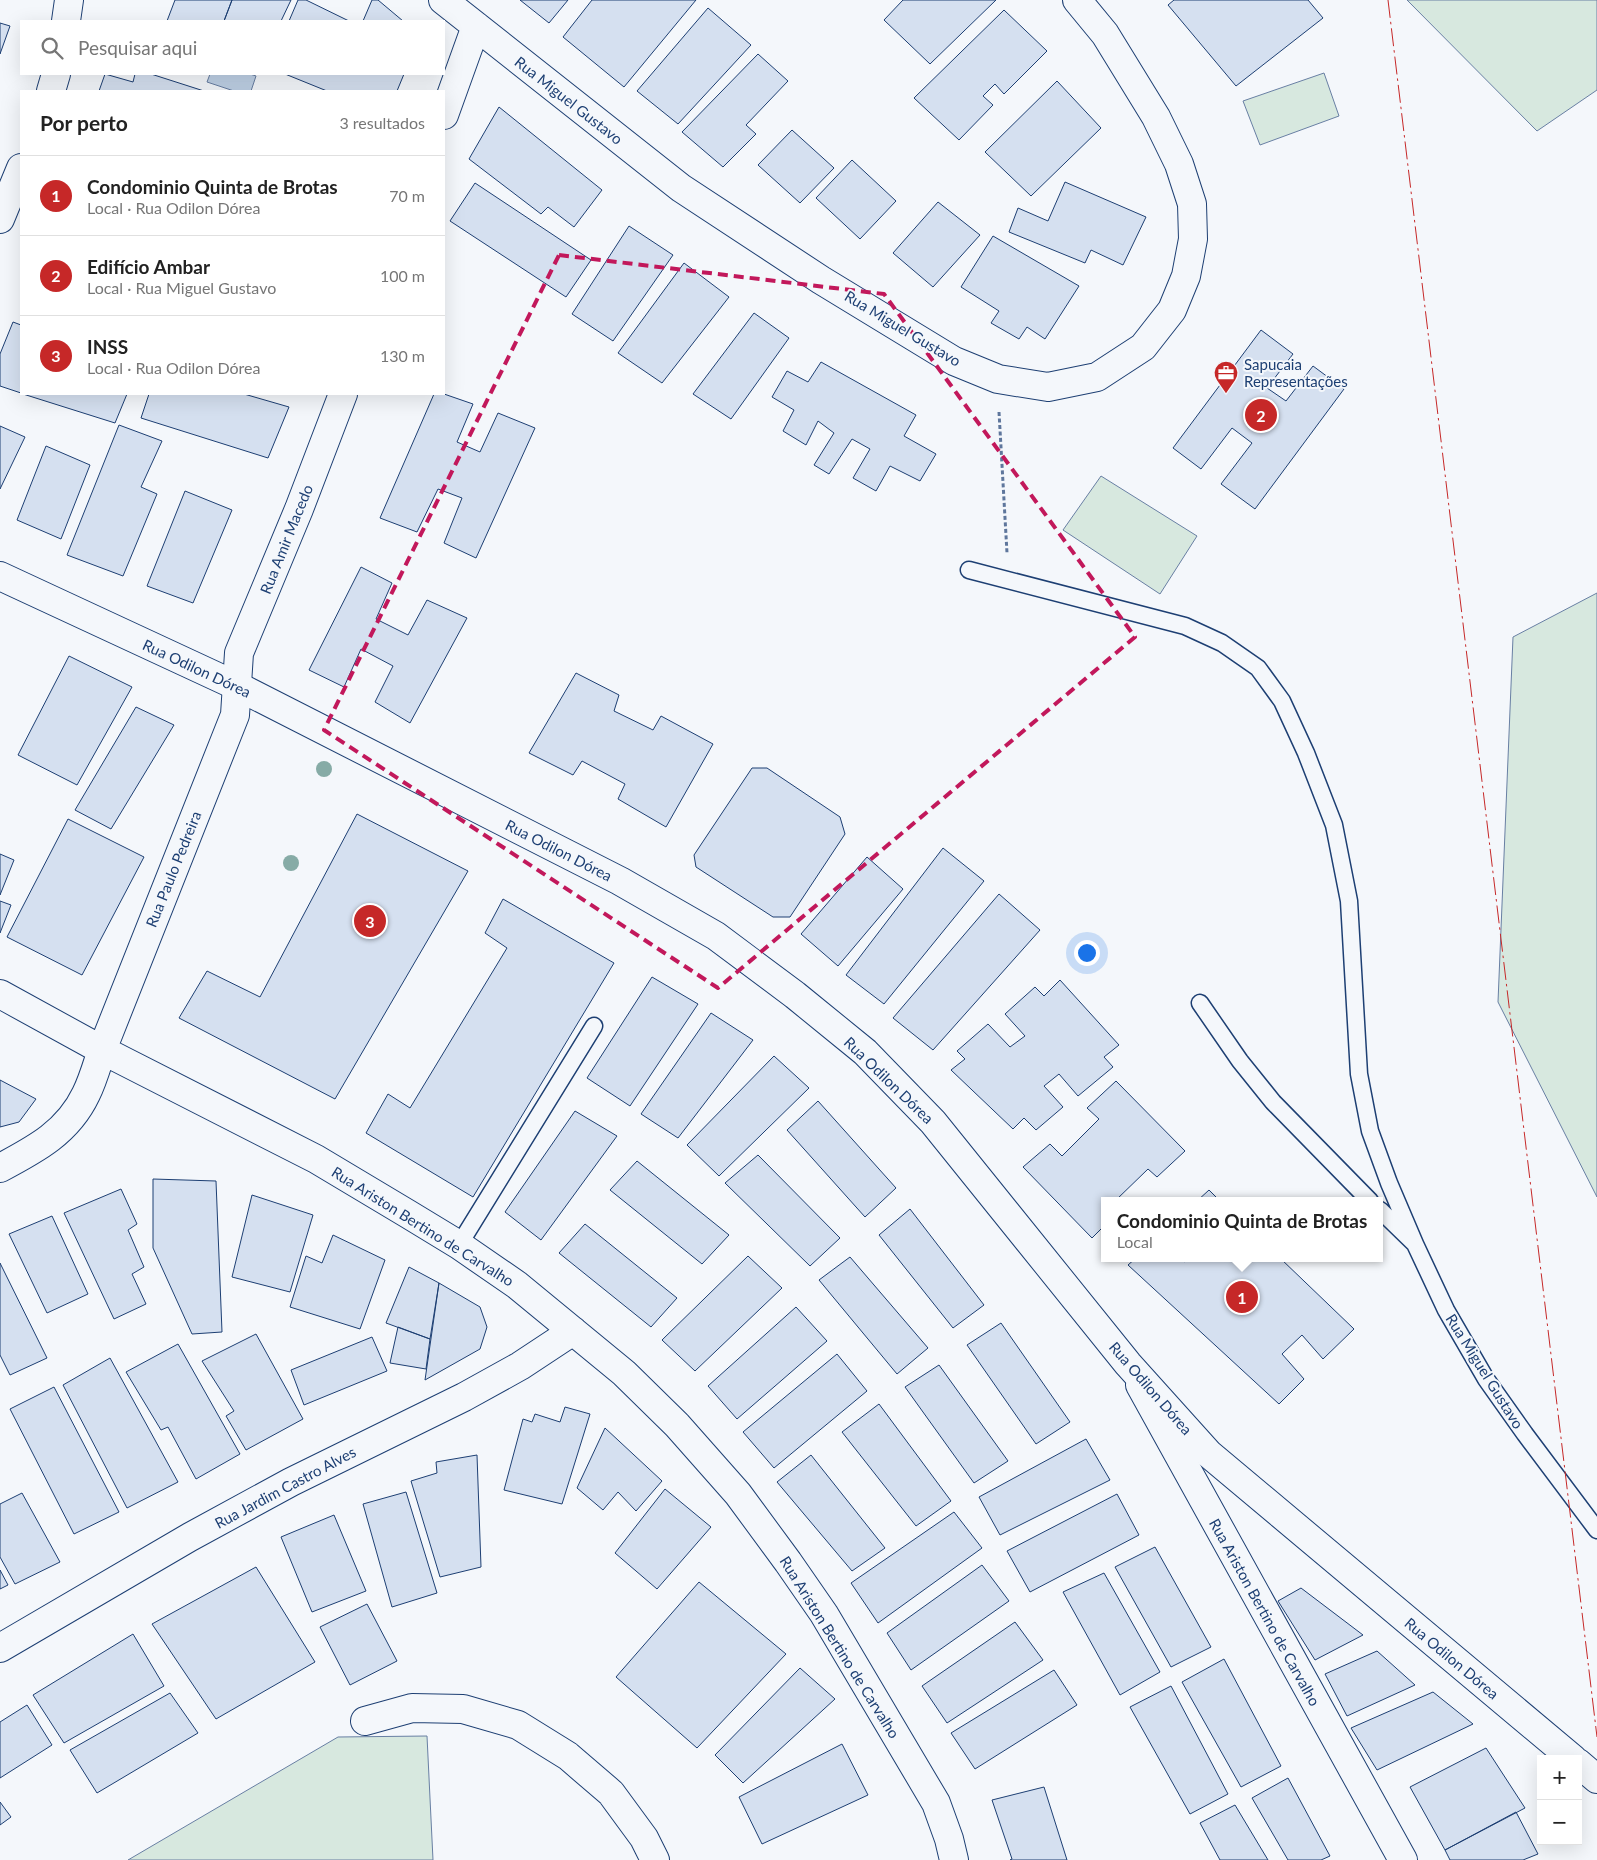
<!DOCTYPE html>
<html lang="pt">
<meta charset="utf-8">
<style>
:root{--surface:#fff;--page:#f6f6f6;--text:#222;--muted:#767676;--line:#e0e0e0;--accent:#c62828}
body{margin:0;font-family:Lato,sans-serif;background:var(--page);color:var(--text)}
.controls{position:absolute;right:15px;bottom:15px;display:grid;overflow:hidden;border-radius:0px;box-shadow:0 5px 20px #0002}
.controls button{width:45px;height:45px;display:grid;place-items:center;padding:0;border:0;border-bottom:1px solid var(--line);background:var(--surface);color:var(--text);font:25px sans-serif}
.you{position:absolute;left:1086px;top:952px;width:18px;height:18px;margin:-12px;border:4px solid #fff;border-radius:50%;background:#1a73e8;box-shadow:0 0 0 8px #1a73e833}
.badge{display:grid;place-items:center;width:32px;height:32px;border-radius:50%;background:var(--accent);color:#fff;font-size:16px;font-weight:700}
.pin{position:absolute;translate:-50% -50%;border:2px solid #fff;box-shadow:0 1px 5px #0006}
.popup{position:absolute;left:1101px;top:1197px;width:282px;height:65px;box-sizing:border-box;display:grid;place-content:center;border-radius:0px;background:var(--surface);filter:drop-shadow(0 1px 4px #0005);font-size:16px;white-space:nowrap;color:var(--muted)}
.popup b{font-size:19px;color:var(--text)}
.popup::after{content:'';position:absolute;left:50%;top:100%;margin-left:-10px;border:10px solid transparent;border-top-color:var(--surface)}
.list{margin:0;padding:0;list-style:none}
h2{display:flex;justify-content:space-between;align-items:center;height:65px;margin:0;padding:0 20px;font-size:21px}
h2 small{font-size:16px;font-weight:400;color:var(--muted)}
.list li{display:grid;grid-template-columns:32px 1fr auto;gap:15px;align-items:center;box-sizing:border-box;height:80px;padding:0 20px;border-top:1px solid var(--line)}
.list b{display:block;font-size:19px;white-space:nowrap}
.list p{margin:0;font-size:16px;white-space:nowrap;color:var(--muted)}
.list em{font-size:16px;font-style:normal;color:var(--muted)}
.icon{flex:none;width:28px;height:28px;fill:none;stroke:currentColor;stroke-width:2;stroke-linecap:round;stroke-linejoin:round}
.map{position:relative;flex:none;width:1597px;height:1860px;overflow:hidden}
.search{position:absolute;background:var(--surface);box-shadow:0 5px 20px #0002;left:20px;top:20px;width:425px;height:55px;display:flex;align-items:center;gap:12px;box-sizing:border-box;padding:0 18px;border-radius:0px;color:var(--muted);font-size:19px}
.panel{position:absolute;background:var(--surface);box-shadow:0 5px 20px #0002;left:20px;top:90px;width:425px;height:305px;border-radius:0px}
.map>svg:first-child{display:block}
.green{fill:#d7e8df;stroke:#687fa3}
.water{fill:#bed0e5;stroke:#687fa3}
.building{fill:#d5e0f0;stroke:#1d3f73}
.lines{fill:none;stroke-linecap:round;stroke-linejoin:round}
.service-casing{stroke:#1d3f73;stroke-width:19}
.minor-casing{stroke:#1d3f73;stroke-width:30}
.tertiary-casing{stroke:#1d3f73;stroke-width:30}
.path{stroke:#5e769c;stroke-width:3;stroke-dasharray:4 2.5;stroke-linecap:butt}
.service{stroke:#f4f7fb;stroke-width:16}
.minor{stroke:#f4f7fb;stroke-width:28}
.tertiary{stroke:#f4f7fb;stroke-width:28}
.power{stroke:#c62828;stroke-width:1;stroke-dasharray:18 4 2.5 4;stroke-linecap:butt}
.tree{fill:#86aba6}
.marked{fill:none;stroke:#c2185b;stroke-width:4;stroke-dasharray:10 6;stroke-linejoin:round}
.labels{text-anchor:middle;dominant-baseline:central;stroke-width:4;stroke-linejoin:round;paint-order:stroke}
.street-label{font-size:15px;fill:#1d3f73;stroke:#f4f7fb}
.poi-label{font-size:15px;fill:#1d3f73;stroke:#f4f7fb;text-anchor:start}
</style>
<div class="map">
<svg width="1597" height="1860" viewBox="0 0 1597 1860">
<rect width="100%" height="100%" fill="#f4f7fb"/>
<path class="green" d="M 1407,0 L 1597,0 L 1597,90 L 1537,131 Z
M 1324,73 L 1339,116 L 1260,145 L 1243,101 Z
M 1101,476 L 1197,536 L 1160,594 L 1063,530 Z
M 1597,593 L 1597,1197 L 1498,1002 L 1513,637 Z
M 427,1736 L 433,1860 L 128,1860 L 338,1737 Z"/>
<path class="water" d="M 210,74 L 250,74 L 256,76 L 251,91 L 234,91 L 207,82 Z"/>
<path class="building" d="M 175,0 L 232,0 L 224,21 L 167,21 Z
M 232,0 L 291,0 L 281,21 L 224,21 Z
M 298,0 L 306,0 L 349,21 L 289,21 Z
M 372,0 L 378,0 L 403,21 L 363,21 Z
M 520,0 L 568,0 L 549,23 Z
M 592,0 L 696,0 L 624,87 L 563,37 Z
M 903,0 L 996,0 L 930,64 L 884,20 Z
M 1174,0 L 1308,0 L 1323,18 L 1236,86 L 1168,5 Z
M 708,8 L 751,45 L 678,124 L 637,91 Z
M 1004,10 L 1047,51 L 1004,94 L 995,84 L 983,96 L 993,105 L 959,140 L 914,98 Z
M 0,23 L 10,26 L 0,54 Z
M 758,54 L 788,81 L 746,125 L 756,134 L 723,167 L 682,132 Z
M 105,74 L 133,82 L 135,74 L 151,74 L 204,91 L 99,91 Z
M 285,74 L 404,74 L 397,91 L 327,91 Z
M 1057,81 L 1101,128 L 1031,196 L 985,152 Z
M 499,107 L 602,190 L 574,227 L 548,207 L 541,214 L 469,159 Z
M 792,130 L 834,168 L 800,203 L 758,165 Z
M 852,160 L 896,201 L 860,239 L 816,198 Z
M 1065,182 L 1146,217 L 1123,265 L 1091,250 L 1085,263 L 1009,232 L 1018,208 L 1048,221 Z
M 475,183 L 591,260 L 566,297 L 450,221 Z
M 938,202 L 980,235 L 933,287 L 893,253 Z
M 629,226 L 673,255 L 613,341 L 572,314 Z
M 993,236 L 1079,286 L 1045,339 L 1027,327 L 1019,339 L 991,323 L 999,311 L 961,287 Z
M 684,263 L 729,297 L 662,383 L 618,353 Z
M 754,313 L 789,338 L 731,419 L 693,394 Z
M 13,322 L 21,325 L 21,393 L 0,386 L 0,354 Z
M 1261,330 L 1293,354 L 1267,388 L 1286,401 L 1313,366 L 1344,389 L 1255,509 L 1221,484 L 1252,443 L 1232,428 L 1201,469 L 1173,448 Z
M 821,362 L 916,415 L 904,436 L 936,454 L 920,481 L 890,466 L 876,491 L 853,478 L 870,449 L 852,439 L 829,474 L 814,465 L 834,433 L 818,421 L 806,445 L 783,431 L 794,410 L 772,397 L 787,371 L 808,382 Z
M 23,394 L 127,394 L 115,423 Z
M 149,394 L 244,394 L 289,407 L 268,458 L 141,418 Z
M 434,394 L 444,394 L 473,404 L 457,442 L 480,452 L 498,413 L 535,428 L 476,558 L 444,543 L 462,498 L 438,489 L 417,532 L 380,518 Z
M 119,425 L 162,441 L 141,487 L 157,494 L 123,576 L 67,555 Z
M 0,426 L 25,437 L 0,489 Z
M 46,446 L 90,465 L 61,539 L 17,520 Z
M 185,491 L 232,510 L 193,603 L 147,586 Z
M 361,567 L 392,583 L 376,619 L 408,635 L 427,600 L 467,618 L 410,723 L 375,702 L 393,666 L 361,649 L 344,687 L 309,670 Z
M 69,656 L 132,687 L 77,785 L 18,755 Z
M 576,673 L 619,695 L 614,711 L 653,730 L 661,716 L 713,744 L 666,827 L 618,799 L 625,784 L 582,761 L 573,775 L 529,753 Z
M 136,707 L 174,725 L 111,829 L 75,810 Z
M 752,768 L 767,768 L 840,817 L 845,834 L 790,917 L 773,917 L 696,867 L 694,855 Z
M 357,814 L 468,871 L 335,1099 L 179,1018 L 207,971 L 260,997 Z
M 68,819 L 144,857 L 82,975 L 7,937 Z
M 943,848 L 984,881 L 884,1004 L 846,975 Z
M 0,854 L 14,860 L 0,895 Z
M 867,857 L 903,889 L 838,966 L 801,934 Z
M 999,894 L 1040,930 L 933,1050 L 893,1018 Z
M 503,899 L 614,963 L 473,1197 L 366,1133 L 388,1094 L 410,1108 L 507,948 L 485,933 Z
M 0,901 L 11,905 L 0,933 Z
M 652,977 L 698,1004 L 630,1106 L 587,1078 Z
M 1060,980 L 1119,1045 L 1104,1057 L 1113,1067 L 1078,1096 L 1059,1074 L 1044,1086 L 1063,1107 L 1036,1130 L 1024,1118 L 1013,1129 L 951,1070 L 965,1059 L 957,1051 L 988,1024 L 1010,1047 L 1025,1036 L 1005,1014 L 1035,987 L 1044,996 Z
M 711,1013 L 753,1040 L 678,1138 L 641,1114 Z
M 774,1056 L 809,1088 L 719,1176 L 687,1145 Z
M 0,1080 L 36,1099 L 19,1122 L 0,1127 Z
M 1116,1081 L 1185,1151 L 1157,1177 L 1148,1169 L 1115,1201 L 1104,1201 L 1104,1226 L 1092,1238 L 1023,1167 L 1050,1144 L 1062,1156 L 1099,1119 L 1087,1108 Z
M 818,1101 L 896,1188 L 865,1217 L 787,1130 Z
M 575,1111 L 617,1136 L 541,1240 L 505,1212 Z
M 758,1155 L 840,1238 L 810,1266 L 725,1183 Z
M 637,1161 L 729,1235 L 702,1264 L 610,1190 Z
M 153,1179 L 216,1181 L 222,1332 L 192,1334 L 153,1248 Z
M 121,1189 L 137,1224 L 128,1230 L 144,1267 L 132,1274 L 146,1304 L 114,1319 L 64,1213 Z
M 1209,1190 L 1220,1201 L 1197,1201 Z
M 252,1195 L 313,1215 L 290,1292 L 232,1277 Z
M 910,1209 L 984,1305 L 953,1328 L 879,1235 Z
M 52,1216 L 88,1294 L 47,1313 L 9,1234 Z
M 585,1224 L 677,1298 L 651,1327 L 559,1253 Z
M 333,1235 L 385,1260 L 360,1329 L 290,1307 L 306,1256 L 322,1263 Z
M 748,1256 L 782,1288 L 695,1371 L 662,1340 Z
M 850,1257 L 928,1348 L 897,1374 L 819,1280 Z
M 1136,1258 L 1180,1258 L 1185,1262 L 1188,1258 L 1280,1258 L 1354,1329 L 1323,1359 L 1302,1335 L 1282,1354 L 1304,1379 L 1279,1404 L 1128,1265 Z
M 0,1263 L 47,1358 L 10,1375 L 0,1355 Z
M 409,1267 L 439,1283 L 430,1339 L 386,1323 Z
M 439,1283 L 480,1307 L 487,1327 L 480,1349 L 425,1380 Z
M 796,1307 L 827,1341 L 737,1419 L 708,1386 Z
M 1001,1323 L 1070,1422 L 1036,1444 L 967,1345 Z
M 398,1327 L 430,1339 L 426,1369 L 390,1363 Z
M 256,1334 L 303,1419 L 246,1450 L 226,1416 L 234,1411 L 202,1361 Z
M 372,1337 L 387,1371 L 304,1405 L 291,1370 Z
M 178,1344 L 240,1454 L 196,1479 L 168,1427 L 161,1430 L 126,1372 Z
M 837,1354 L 867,1391 L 774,1468 L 743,1432 Z
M 110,1358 L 178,1482 L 127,1508 L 63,1385 Z
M 939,1365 L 1008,1461 L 974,1483 L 905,1387 Z
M 54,1387 L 119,1512 L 74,1534 L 10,1409 Z
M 879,1404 L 951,1501 L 916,1526 L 842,1432 Z
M 565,1407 L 590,1414 L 562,1504 L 504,1490 L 523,1419 L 532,1422 L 535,1414 L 560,1422 Z
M 605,1428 L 662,1481 L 636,1511 L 618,1492 L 603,1510 L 577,1488 Z
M 1086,1439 L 1110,1480 L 1000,1535 L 979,1497 Z
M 477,1455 L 481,1567 L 440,1577 L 411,1481 L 437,1473 L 436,1462 Z
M 811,1455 L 885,1548 L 852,1571 L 777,1482 Z
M 665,1489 L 711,1527 L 657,1589 L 615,1553 Z
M 406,1492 L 437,1593 L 392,1607 L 363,1504 Z
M 22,1493 L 60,1562 L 15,1584 L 0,1557 L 0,1504 Z
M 1117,1494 L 1139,1535 L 1030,1592 L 1007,1551 Z
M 954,1512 L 982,1548 L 878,1623 L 851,1583 Z
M 334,1515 L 366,1591 L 312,1612 L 281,1537 Z
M 1155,1547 L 1211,1647 L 1171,1667 L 1115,1567 Z
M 982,1565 L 1009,1601 L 911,1670 L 887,1633 Z
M 256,1567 L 315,1662 L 216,1719 L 152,1624 Z
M 0,1570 L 8,1585 L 0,1589 Z
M 1104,1573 L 1160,1672 L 1120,1695 L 1063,1592 Z
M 699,1582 L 786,1654 L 697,1748 L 616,1677 Z
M 1301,1588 L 1363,1635 L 1315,1660 L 1278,1601 Z
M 367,1604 L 397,1661 L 350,1685 L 320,1627 Z
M 1015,1622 L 1043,1660 L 947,1723 L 922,1686 Z
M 133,1634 L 164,1686 L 64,1743 L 33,1695 Z
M 1377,1651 L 1415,1685 L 1347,1716 L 1325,1674 Z
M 1224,1659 L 1281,1766 L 1241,1787 L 1182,1682 Z
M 800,1668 L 835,1699 L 743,1783 L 715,1755 Z
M 1054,1670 L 1077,1705 L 975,1769 L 951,1733 Z
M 1171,1686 L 1228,1794 L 1190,1814 L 1130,1707 Z
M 1433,1692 L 1473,1724 L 1377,1770 L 1351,1728 Z
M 170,1693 L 198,1733 L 97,1793 L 70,1750 Z
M 27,1705 L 52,1745 L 0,1778 L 0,1722 Z
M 842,1744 L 868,1795 L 762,1844 L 739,1797 Z
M 1486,1748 L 1525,1808 L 1445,1850 L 1410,1787 Z
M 1288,1778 L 1330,1856 L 1321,1860 L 1288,1860 L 1252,1798 Z
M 1044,1787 L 1067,1860 L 1010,1860 L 1012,1859 L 992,1800 Z
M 0,1802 L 11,1817 L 0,1825 Z
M 1235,1805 L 1268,1860 L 1220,1860 L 1200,1823 Z
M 1516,1812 L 1538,1854 L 1523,1860 L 1450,1860 L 1445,1850 Z"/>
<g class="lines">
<defs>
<path id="service" d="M 969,570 L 1185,626 L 1222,643 L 1258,668 L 1282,701 L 1306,753 L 1334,825 L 1349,901 L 1359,1074 L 1370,1131 L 1389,1183 L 1415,1244
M 1200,1003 L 1240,1061 L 1273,1102 L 1370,1201
M 1380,1210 L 1415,1244 L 1446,1310 L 1486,1379 L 1525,1434 L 1597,1530
M 459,1245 L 594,1026"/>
<path id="minor" d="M 443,0 L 681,188 L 821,280 L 954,361 L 998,379 L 1048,387 L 1097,377 L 1143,347 L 1172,310 L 1186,276 L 1193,239 L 1192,204 L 1179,164 L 1156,117 L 1105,34 L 1077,0
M 66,21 L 69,0
M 51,91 L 56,74
M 444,115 L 476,26
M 0,219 L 21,168
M 0,994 L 102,1050 L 316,1159 L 408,1214 L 459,1245 L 517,1285 L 624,1373 L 677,1425 L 738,1494 L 788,1562 L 824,1614 L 936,1803 L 949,1839 L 954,1860
M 0,1168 C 36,1149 68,1132 86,1094 C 93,1080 97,1065 102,1050 L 235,715 L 239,653 L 299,509 L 343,394
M 1140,1385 L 1403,1860
M 0,1648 L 190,1537 L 291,1482 L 464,1397 L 520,1366 L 573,1331
M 365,1721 L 412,1708 L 463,1709 L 518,1725 L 568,1756 L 611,1793 L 644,1838 L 655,1860"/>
<path id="tertiary" d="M 0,576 L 237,686 L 620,881 L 716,936 L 795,995 L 865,1052 L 933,1122 L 1128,1364 L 1209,1454 L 1573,1759
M 1578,1763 L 1597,1779"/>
</defs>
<use href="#service" class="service-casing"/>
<use href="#minor" class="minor-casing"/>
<use href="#tertiary" class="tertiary-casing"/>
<path class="path" d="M 999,412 L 1007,553"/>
<use href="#service" class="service"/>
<use href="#minor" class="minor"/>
<use href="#tertiary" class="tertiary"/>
<path class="power" d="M 1388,0 L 1597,1737"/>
</g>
<g class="tree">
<circle cx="324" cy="769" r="8"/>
<circle cx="291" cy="863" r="8"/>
</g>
<path class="marked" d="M 559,255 L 884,294 L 1135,637 L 718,988 L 324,730 Z"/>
<defs>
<symbol id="office-pin" viewBox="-11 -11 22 30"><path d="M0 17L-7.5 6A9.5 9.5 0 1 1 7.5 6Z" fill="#c62828" stroke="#f4f7fb"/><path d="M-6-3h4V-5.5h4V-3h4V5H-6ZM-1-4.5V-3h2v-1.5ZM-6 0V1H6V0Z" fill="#fff"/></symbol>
</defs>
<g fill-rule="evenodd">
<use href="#office-pin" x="1212" y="359" width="28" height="38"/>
</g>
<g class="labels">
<g class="street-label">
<text transform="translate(569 100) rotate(38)">Rua Miguel Gustavo</text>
<text transform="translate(903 328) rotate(31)">Rua Miguel Gustavo</text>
<text transform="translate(286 539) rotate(-68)">Rua Amir Macedo</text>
<text transform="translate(197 668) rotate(25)">Rua Odilon Dórea</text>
<text transform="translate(559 850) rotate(27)">Rua Odilon Dórea</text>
<text transform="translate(173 869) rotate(-68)">Rua Paulo Pedreira</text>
<text transform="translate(889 1080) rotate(44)">Rua Odilon Dórea</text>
<text transform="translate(423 1226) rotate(32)">Rua Ariston Bertino de Carvalho</text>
<text transform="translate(1485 1371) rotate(58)">Rua Miguel Gustavo</text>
<text transform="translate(1151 1388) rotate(49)">Rua Odilon Dórea</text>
<text transform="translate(285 1487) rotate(-28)">Rua Jardim Castro Alves</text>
<text transform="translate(1265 1612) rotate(61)">Rua Ariston Bertino de Carvalho</text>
<text transform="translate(840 1647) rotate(58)">Rua Ariston Bertino de Carvalho</text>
<text transform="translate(1452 1658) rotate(40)">Rua Odilon Dórea</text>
</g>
<g class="poi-label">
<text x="1244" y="364">Sapucaia<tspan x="1244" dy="17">Representações</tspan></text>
</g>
</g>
</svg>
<div class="controls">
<button>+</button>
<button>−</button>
</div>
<div class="you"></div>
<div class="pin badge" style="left:1242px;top:1297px">1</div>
<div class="popup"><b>Condominio Quinta de Brotas</b>Local</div>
<div class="pin badge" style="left:1261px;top:415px">2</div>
<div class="pin badge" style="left:370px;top:921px">3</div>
<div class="search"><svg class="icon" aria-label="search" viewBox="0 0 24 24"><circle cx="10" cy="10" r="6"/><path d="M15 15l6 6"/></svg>Pesquisar aqui</div>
<section class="panel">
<h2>Por perto<small>3 resultados</small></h2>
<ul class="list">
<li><span class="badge">1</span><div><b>Condominio Quinta de Brotas</b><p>Local · Rua Odilon Dórea</p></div><em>70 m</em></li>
<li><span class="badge">2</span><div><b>Edifício Ambar</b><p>Local · Rua Miguel Gustavo</p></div><em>100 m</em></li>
<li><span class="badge">3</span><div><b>INSS</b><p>Local · Rua Odilon Dórea</p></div><em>130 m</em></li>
</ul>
</section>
</div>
